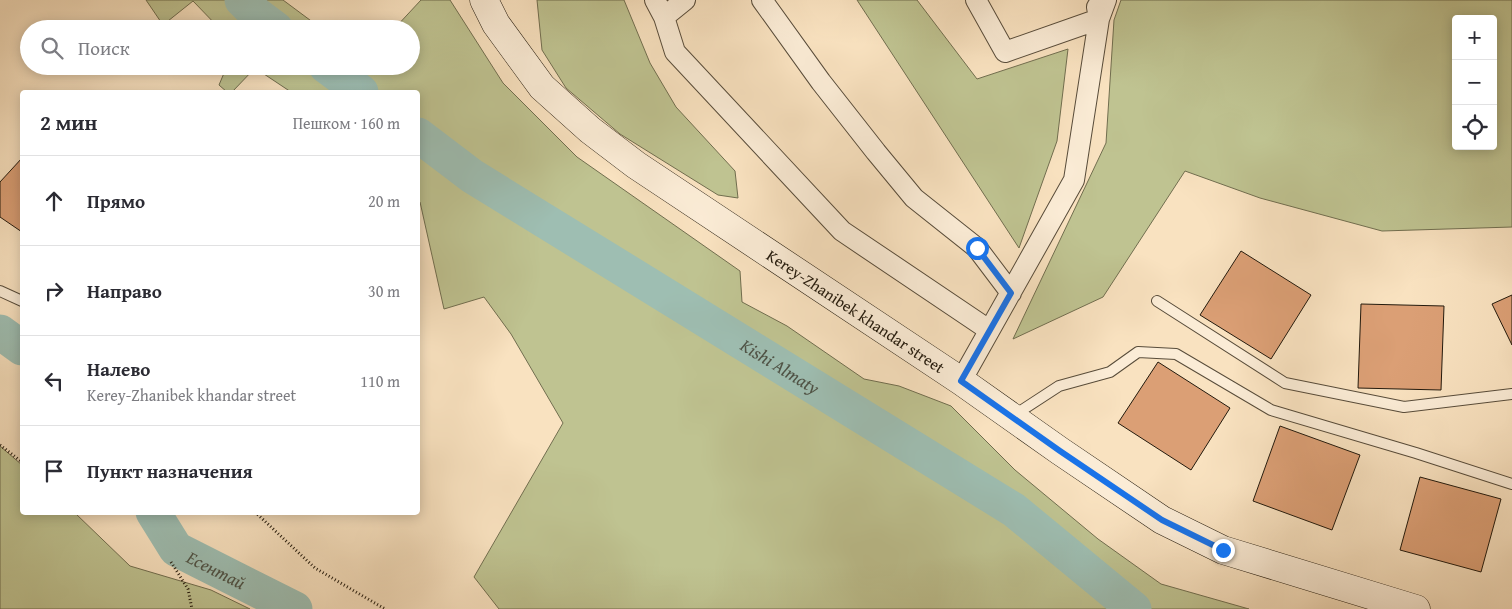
<!DOCTYPE html>
<html lang="ru">
<meta charset="utf-8">
<style>
:root{--surface:#fff;--page:#f2f2f3;--text:#2b2b33;--muted:#7c7c81;--line:#e1e1e2}
body{margin:0;font-family:"Gentium Book Plus",serif;background:var(--page);color:var(--text)}
.controls{position:absolute;right:15px;top:15px;display:grid;overflow:hidden;border-radius:5px;box-shadow:0 2px 12px #0003}
.controls button{width:45px;height:45px;display:grid;place-items:center;padding:0;border:0;border-bottom:1px solid var(--line);background:var(--surface);color:var(--text);font:25px sans-serif}
.stop{position:absolute;width:15px;height:15px;margin:-11px;border:4px solid #1a73e8;border-radius:50%;background:#fff}
.stop.end{background:#1a73e8;border-color:#fff;box-shadow:0 1px 5px #0008}
.list{margin:0;padding:0;list-style:none}
h2{display:flex;justify-content:space-between;align-items:center;height:65px;margin:0;padding:0 20px;font-size:21px}
h2 small{font-size:16px;font-weight:400;color:var(--muted)}
.list li{display:grid;grid-template-columns:32px 1fr auto;gap:15px;align-items:center;box-sizing:border-box;height:90px;padding:0 20px;border-top:1px solid var(--line)}
.list b{display:block;font-size:19px;white-space:nowrap}
.list p{margin:0;font-size:16px;white-space:nowrap;color:var(--muted)}
.list em{font-size:16px;font-style:normal;color:var(--muted)}
.icon{flex:none;width:28px;height:28px;fill:none;stroke:currentColor;stroke-width:2;stroke-linecap:round;stroke-linejoin:round}
.map{position:relative;flex:none;width:1512px;height:609px;overflow:hidden}
.search{position:absolute;background:var(--surface);box-shadow:0 2px 12px #0003;left:20px;top:20px;width:400px;height:55px;display:flex;align-items:center;gap:12px;box-sizing:border-box;padding:0 18px;border-radius:28px;color:var(--muted);font-size:19px}
.panel{position:absolute;background:var(--surface);box-shadow:0 2px 12px #0003;left:20px;top:90px;width:400px;height:425px;border-radius:5px}
.map>svg:first-child{display:block}
.green{fill:#bfc391;stroke:#716e4f;fill-rule:evenodd}
.lines{fill:none;stroke-linecap:round;stroke-linejoin:round}
.river{stroke:#9ebeb2;stroke-width:35}
.building{fill:#db9f75;stroke:#231a0d}
.lane-casing{stroke:#584c3a;stroke-width:12}
.street-casing{stroke:#584c3a;stroke-width:22}
.secondary-casing{stroke:#231a0d;stroke-width:29}
.path{stroke:#231a0d;stroke-width:3;stroke-dasharray:1 2.5;stroke-linecap:butt}
.lane{stroke:#fbecd6;stroke-width:10}
.street{stroke:#fbecd6;stroke-width:20}
.secondary{stroke:#fbecd6;stroke-width:28}
.route{stroke:#1a73e8;stroke-width:6}
.labels{text-anchor:middle;dominant-baseline:central;stroke-width:4.5;stroke-linejoin:round;paint-order:stroke}
.street-label{font-size:16px;fill:#231a0d;stroke:#fbecd6}
.water-label{font-size:18px;font-style:italic;fill:#4e5347;stroke:#fbecd6}
</style>
<div class="map">
<svg width="1512" height="609" viewBox="0 0 1512 609">
<rect width="100%" height="100%" fill="#f9e2c0"/>
<filter id="stains"><feTurbulence type="fractalNoise" baseFrequency=".004" numOctaves="4"/><feColorMatrix values="0 0 0 0 .2 0 0 0 0 .09 0 0 0 0 .02 0 0 0 .5 -.17"/></filter>
<radialGradient id="worn" r=".72"><stop offset=".6" stop-color="#630" stop-opacity="0"/><stop offset="1" stop-color="#630" stop-opacity=".3"/></radialGradient>
<path class="green" d="M 146,0 L 283,0 L 322,29 L 220,29 L 193,1 L 163,25 Z
M 421,0 L 450,0 L 503,83 L 577,157 L 740,271 L 742,302 L 787,326 L 864,379 L 899,386 L 951,406 L 1015,470 L 1098,539 L 1161,584 L 1249,609 L 499,609 L 474,577 L 563,423 L 511,334 L 484,297 L 444,309 L 420,202 L 418,201 L 418,92 L 291,92 L 255,68 L 232,92 L 227,92 L 219,85 L 227,66 L 411,66 L 411,29 L 394,29 Z
M 537,0 L 624,0 L 650,63 L 676,107 L 735,171 L 738,198 L 718,195 L 620,134 L 566,88 L 542,50 Z
M 857,0 L 917,0 L 977,79 L 1068,49 L 1057,141 L 1019,248 Z
M 1121,0 L 1512,0 L 1512,227 L 1382,231 L 1260,198 L 1185,171 L 1103,297 L 1013,339 L 1106,143 L 1114,20 ZM 1456,19 L 1493,19 L 1493,146 L 1456,146 Z
M 0,446 L 22,465 L 22,512 L 75,513 L 130,566 L 211,590 L 250,609 L 0,609 Z"/>
<g class="lines">
<g class="river">
<path d="M 242,0 L 256,14 L 276,29"/>
<path d="M 326,66 L 361,92"/>
<path id="s1" d="M 418,135 L 472,176 L 1014,510 L 1134,609"/>
<path d="M 0,332 L 22,348"/>
<path id="s2" d="M 153,512 L 176,549 L 295,609"/>
</g>
</g>
<path class="building" d="M 22,158 L 22,232 L 0,217 L 0,182 Z
M 1241,251 L 1311,295 L 1271,359 L 1200,315 Z
M 1512,295 L 1512,345 L 1492,304 Z
M 1361,304 L 1444,306 L 1441,390 L 1358,388 Z
M 1158,362 L 1230,408 L 1191,470 L 1118,423 Z
M 1280,426 L 1360,455 L 1332,530 L 1253,501 Z
M 1420,477 L 1501,499 L 1481,572 L 1400,550 Z"/>
<g class="lines">
<defs>
<path id="lane" d="M 0,291 L 22,301
M 1157,301 L 1285,383 L 1404,407 L 1512,394
M 1013,416 L 1059,386 L 1110,372 L 1138,352 L 1176,354 L 1271,410 L 1416,453 L 1512,484"/>
<path id="street" d="M 655,0 L 664,17 L 675,52 L 842,231 L 989,330
M 762,0 L 821,82 L 876,152 L 914,198 L 977,248 L 1011,293
M 976,0 L 1005,52 L 1099,19 L 1097,7
M 664,17 L 685,0
M 961,381 L 1074,180 L 1099,19 L 1106,0"/>
<g id="secondary">
<path id="s3" d="M 484,0 L 496,24 L 542,87 L 590,130 L 636,165 L 961,381 L 1060,451 L 1162,520 L 1223,550 L 1416,609"/>
</g>
</defs>
<use href="#lane" class="lane-casing"/>
<use href="#street" class="street-casing"/>
<use href="#secondary" class="secondary-casing"/>
<path class="path" d="M 0,445 L 22,462
M 255,512 L 315,568 L 385,609
M 171,562 L 188,589 L 192,609"/>
<use href="#lane" class="lane"/>
<use href="#street" class="street"/>
<use href="#secondary" class="secondary"/>
</g>
<g class="lines">
<path class="route" d="M 977,248 L 1011,293 L 961,381 L 1060,451 L 1162,520 L 1223,550"/>
</g>
<g class="labels">
<g class="street-label">
<text stroke="none"><textPath href="#s3" startOffset="491">Kerey-Zhanibek khandar street</textPath></text>
</g>
<g class="water-label">
<text stroke="none"><textPath href="#s1" startOffset="430">Kіshі Almaty</textPath></text>
<text stroke="none"><textPath href="#s2" startOffset="89">Есентай</textPath></text>
</g>
</g>
<rect width="100%" height="100%" filter="url(#stains)"/>
<rect width="100%" height="100%" fill="url(#worn)"/>
</svg>
<div class="controls">
<button>+</button>
<button>−</button>
<button><svg class="icon" aria-label="locate" viewBox="0 0 24 24"><circle cx="12" cy="12" r="6"/><path d="M12 2v4M12 18v4M2 12h4M18 12h4"/></svg></button>
</div>
<div class="stop" style="left:977px;top:248px"></div>
<div class="stop end" style="left:1223px;top:550px"></div>
<div class="search"><svg class="icon" aria-label="search" viewBox="0 0 24 24"><circle cx="10" cy="10" r="6"/><path d="M15 15l6 6"/></svg>Поиск</div>
<section class="panel">
<h2>2 мин<small>Пешком · 160 m</small></h2>
<ul class="list">
<li><svg class="icon" aria-label="ahead" viewBox="0 0 24 24"><path d="M12 20V5M6 11l6-6 6 6"/></svg><div><b>Прямо</b></div><em>20 m</em></li>
<li><svg class="icon" aria-label="right" viewBox="0 0 24 24"><path d="M7 20v-9h11M14 6l5 5-5 5"/></svg><div><b>Направо</b></div><em>30 m</em></li>
<li><svg class="icon" aria-label="left" viewBox="0 0 24 24"><path d="M17 20v-9H6M10 6l-5 5 5 5"/></svg><div><b>Налево</b><p>Kerey-Zhanibek khandar street</p></div><em>110 m</em></li>
<li><svg class="icon" aria-label="arrive" viewBox="0 0 24 24"><path d="M6 21V4h12l-3 4 3 4H6"/></svg><div><b>Пункт назначения</b></div></li>
</ul>
</section>
</div>
